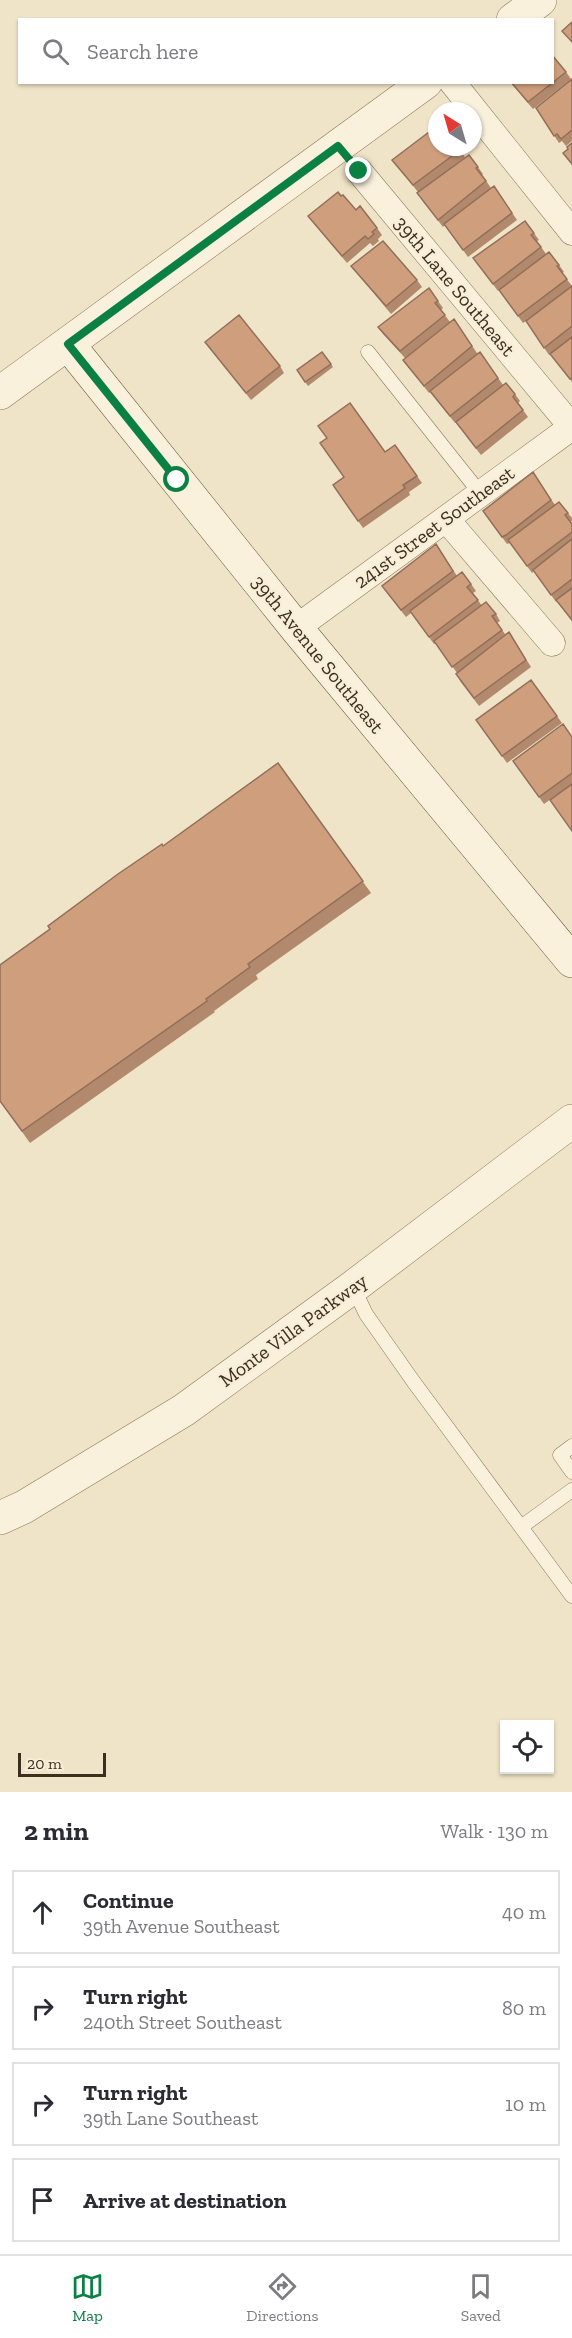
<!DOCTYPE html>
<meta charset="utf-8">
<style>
:root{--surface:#fff;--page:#f7f7f7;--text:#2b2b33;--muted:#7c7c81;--line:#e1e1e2;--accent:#0b8043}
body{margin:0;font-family:"Zilla Slab",serif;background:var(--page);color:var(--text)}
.controls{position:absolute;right:18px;bottom:18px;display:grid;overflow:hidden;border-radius:0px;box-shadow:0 2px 4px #0004}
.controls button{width:54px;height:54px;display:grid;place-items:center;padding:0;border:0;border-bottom:2px solid var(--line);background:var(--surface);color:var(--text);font:30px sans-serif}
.compass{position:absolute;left:428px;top:102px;width:54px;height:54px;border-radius:50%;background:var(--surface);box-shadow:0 2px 4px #0004;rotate:323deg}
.scale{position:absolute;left:18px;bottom:15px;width:88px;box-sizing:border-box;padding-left:6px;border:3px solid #3d2e20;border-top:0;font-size:16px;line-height:21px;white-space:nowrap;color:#3d2e20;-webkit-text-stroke:4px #f7eed8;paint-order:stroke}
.stop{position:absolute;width:18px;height:18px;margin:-14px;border:4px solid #0b8043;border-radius:50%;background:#fff}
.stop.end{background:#0b8043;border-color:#fff;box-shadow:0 2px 6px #0008}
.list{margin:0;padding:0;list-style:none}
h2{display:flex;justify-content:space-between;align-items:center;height:78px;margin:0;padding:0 24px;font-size:26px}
h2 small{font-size:20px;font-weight:400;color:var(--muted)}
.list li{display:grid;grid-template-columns:39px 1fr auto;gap:18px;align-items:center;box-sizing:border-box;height:84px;margin:0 12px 12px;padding:0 12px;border:2px solid var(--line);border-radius:0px}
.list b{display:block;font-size:22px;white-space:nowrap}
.list p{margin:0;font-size:20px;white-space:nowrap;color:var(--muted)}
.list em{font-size:20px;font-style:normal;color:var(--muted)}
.icon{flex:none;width:33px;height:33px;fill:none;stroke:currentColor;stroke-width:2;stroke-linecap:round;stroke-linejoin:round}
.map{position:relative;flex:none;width:572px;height:1792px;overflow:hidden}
.search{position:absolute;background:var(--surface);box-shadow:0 2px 4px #0004;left:18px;right:18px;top:18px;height:66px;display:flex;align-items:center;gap:15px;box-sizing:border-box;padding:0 21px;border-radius:0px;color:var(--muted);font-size:22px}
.sheet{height:462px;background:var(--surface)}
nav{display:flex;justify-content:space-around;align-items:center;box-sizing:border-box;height:84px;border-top:2px solid var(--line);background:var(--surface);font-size:16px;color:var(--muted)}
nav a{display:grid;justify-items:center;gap:3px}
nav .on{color:var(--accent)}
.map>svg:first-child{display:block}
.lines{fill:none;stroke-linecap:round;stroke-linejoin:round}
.service-casing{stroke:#8d765c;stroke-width:15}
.minor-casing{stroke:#8d765c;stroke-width:27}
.tertiary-casing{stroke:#8d765c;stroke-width:34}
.secondary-casing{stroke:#6f573f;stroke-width:34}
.service{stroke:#faf1dc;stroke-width:14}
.minor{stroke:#faf1dc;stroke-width:26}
.tertiary{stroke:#faf1dc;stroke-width:33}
.secondary{stroke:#faf1dc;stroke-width:33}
.wall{fill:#b2896c}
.building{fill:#cf9f7d;stroke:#916f58;stroke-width:1.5}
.route{stroke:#0b8043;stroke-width:8}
.labels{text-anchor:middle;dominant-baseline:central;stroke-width:4.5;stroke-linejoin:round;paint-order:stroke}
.street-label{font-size:20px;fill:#3d2e20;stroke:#f7eed8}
</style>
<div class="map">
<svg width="572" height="1792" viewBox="0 0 572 1792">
<rect width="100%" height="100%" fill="#f0e4c8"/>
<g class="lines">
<defs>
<path id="service" d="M 368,352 L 480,493
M 353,1287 L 366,1314 L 413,1381 L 572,1596
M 572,1446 L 560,1455 L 572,1472
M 521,1527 L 572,1490"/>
<path id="minor" d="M 452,82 L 572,232
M 359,171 L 572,427
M 446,519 L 552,643
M 296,628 L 572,427"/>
<path id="tertiary" d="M 513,20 L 540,0
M 0,393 L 426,82
M 0,1518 L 24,1507 L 184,1410 L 353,1287 L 572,1121"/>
<path id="secondary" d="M 68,344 L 296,628 L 572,961"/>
</defs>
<use href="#service" class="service-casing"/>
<use href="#minor" class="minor-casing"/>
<use href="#tertiary" class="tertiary-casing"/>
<use href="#secondary" class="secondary-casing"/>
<use href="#service" class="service"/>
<use href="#minor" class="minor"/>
<use href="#tertiary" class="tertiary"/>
<use href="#secondary" class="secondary"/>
</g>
<path class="wall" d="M 566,72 L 571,79 L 533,109 L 510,82 L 552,82 Z
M 572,79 L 572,141 L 566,146 L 562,141 L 559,143 L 536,108 Z
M 457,147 L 465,157 L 442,175 L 469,155 L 483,174 L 482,175 L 491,188 L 494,186 L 517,220 L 468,257 L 445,225 L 443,227 L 422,200 L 418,192 L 392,160 Z
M 356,210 L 377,228 L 382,235 L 378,239 L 379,241 L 373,246 L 370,243 L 347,263 L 308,216 Z
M 534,233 L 539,240 L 537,241 L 546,254 L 559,265 L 564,272 L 562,273 L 572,286 L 535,314 L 572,286 L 572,382 L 551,354 L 549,355 L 526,321 L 523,323 L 499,290 L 498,291 L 473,258 Z
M 351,266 L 417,280 L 422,287 L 391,314 Z
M 438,301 L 443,308 L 441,310 L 450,322 L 405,358 L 383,334 L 378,327 Z
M 454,319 L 477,353 L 480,352 L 503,385 L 515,394 L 520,401 L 518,403 L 528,417 L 481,455 L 456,423 L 455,423 L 430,392 L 429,393 L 403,360 Z
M 205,342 L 280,366 L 284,373 L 251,400 Z
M 322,352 L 333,367 L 308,386 L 297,370 Z
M 395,445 L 422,483 L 409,492 L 410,495 L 363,528 L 333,485 Z
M 533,472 L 555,505 L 559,502 L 572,518 L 572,521 L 570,522 L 572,524 L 572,621 L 557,601 L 556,602 L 534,571 L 532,573 L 510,543 L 507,544 L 483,511 Z
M 436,544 L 457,576 L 471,584 L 476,591 L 473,593 L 482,606 L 496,614 L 500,621 L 497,623 L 505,634 L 509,632 L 531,667 L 479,706 L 460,681 L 457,673 L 436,643 L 434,644 L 411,613 L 406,617 L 387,593 Z
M 531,680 L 562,723 L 507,763 L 476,720 Z
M 572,737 L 572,784 L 544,804 L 513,761 Z
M 278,763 L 371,893 L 256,975 L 258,979 L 214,1011 L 215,1012 L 30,1143 L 0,1101 L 50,929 L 163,846 Z"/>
<path class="building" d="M 572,22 L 572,42 L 562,31 Z
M 552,55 L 566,72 L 528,102 L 511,82 L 552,82 Z
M 572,79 L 572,130 L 561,139 L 557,134 L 554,136 L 536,108 Z
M 437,126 L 437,147 L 457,147 L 460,150 L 413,185 L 392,160 Z
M 572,143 L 572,164 L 563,153 L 568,149 L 567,147 Z
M 469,155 L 478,167 L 476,168 L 486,181 L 438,220 L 417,193 Z
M 494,186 L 512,213 L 463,250 L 444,224 Z
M 338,192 L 341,196 L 343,195 L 356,210 L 360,206 L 377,228 L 372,232 L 374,234 L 368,239 L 365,236 L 342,256 L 308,216 Z
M 525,221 L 534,233 L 531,235 L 541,247 L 493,284 L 473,258 Z
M 383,241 L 417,280 L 386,306 L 351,266 Z
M 549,252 L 559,265 L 557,266 L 567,279 L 518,316 L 499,290 Z
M 572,286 L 572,326 L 544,348 L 526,321 Z
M 429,288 L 438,301 L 435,303 L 445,315 L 400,351 L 378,327 Z
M 239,315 L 280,366 L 246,393 L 205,342 Z
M 454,319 L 472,346 L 424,386 L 403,360 Z
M 572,337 L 572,378 L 570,379 L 550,354 Z
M 322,352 L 331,364 L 305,382 L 297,370 Z
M 480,352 L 498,378 L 450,416 L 430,391 Z
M 506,383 L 515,394 L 513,397 L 523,410 L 476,448 L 456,422 Z
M 350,403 L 385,452 L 395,445 L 417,476 L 403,485 L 405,488 L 358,521 L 333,485 L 344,477 L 320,443 L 327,438 L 318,426 Z
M 533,472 L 551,500 L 506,535 L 502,537 L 483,511 Z
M 559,502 L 568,513 L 565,515 L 572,524 L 572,532 L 527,566 L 508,540 Z
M 572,539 L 572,579 L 551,595 L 533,570 Z
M 436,544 L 453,571 L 401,610 L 382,586 Z
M 462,572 L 471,584 L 467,587 L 478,600 L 429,637 L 410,611 Z
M 572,588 L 572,620 L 556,600 Z
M 486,602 L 496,614 L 492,616 L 502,630 L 452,667 L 434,641 Z
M 509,632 L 526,660 L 474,698 L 456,674 Z
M 531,680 L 557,716 L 502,756 L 476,720 Z
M 563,724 L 572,737 L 572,773 L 539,797 L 513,761 Z
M 278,763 L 363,881 L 248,964 L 250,967 L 206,999 L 207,1001 L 22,1131 L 0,1101 L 0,965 L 50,929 L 48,926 L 118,874 L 162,844 L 163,846 Z
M 572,784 L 572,831 L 550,800 Z"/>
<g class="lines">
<path class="route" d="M 177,480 L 68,344 L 338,146 L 359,171"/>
</g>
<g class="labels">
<g class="street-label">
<text transform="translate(455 286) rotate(50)">39th Lane Southeast</text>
<text transform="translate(434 527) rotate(-36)">241st Street Southeast</text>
<text transform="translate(318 654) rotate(51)">39th Avenue Southeast</text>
<text transform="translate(293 1330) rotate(-36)">Monte Villa Parkway</text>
</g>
</g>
</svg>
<div class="controls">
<button><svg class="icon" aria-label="locate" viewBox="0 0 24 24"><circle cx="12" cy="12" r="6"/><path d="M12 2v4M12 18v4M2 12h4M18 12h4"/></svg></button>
</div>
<svg class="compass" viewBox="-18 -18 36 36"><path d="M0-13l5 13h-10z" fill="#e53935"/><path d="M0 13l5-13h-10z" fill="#7c7c81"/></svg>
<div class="scale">20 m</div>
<div class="stop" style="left:177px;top:480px"></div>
<div class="stop end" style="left:359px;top:171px"></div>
<div class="search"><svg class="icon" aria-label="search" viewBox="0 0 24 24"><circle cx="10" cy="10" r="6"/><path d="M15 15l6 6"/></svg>Search here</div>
</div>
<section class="sheet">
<h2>2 min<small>Walk · 130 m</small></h2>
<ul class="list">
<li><svg class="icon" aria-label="ahead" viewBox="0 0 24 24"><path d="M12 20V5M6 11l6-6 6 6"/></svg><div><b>Continue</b><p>39th Avenue Southeast</p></div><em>40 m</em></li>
<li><svg class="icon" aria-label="right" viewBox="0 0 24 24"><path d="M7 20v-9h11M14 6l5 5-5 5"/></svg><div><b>Turn right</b><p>240th Street Southeast</p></div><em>80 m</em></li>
<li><svg class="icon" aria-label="right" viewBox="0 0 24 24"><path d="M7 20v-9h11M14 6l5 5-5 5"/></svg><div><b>Turn right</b><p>39th Lane Southeast</p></div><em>10 m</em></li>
<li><svg class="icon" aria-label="arrive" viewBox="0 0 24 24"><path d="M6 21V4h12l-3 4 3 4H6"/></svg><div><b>Arrive at destination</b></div></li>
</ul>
</section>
<nav>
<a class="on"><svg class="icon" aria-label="map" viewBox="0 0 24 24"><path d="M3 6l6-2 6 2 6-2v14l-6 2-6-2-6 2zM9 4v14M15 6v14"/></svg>Map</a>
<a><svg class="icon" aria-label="directions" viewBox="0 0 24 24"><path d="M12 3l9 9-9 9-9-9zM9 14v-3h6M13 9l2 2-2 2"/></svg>Directions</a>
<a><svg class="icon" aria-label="saved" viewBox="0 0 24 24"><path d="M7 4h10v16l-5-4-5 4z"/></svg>Saved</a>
</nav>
